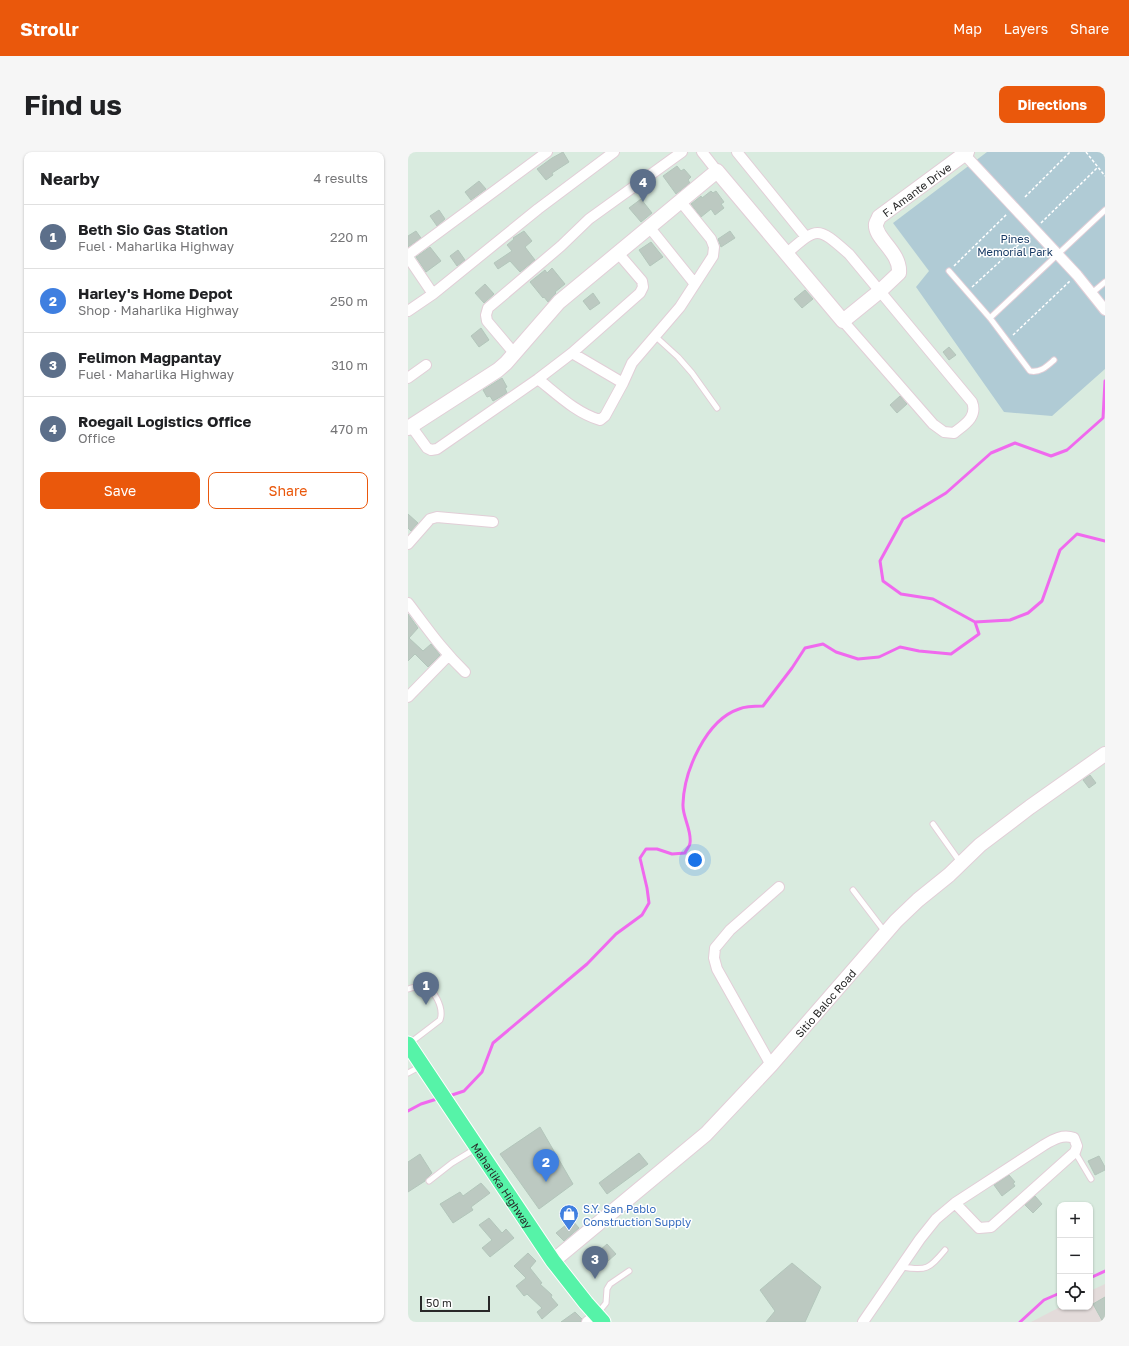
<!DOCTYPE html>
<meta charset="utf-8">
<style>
:root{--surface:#fff;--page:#f6f6f6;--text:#202124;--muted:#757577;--line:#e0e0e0;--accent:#ea580c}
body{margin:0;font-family:"Golos Text",sans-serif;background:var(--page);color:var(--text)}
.controls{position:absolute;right:12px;bottom:12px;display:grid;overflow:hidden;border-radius:8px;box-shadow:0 1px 3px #0004}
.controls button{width:36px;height:36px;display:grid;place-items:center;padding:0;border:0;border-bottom:1px solid var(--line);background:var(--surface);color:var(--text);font:20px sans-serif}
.scale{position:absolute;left:12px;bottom:10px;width:70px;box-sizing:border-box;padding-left:4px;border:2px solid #282828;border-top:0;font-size:11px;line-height:14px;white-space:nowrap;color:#282828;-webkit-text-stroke:3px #fff;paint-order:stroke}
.you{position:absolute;left:287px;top:708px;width:14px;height:14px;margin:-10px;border:3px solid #fff;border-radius:50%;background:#1a73e8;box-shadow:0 0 0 6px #1a73e833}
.badge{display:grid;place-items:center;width:26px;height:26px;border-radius:50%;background:var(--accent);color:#fff;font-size:13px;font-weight:700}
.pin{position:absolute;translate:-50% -33px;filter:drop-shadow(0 1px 2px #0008)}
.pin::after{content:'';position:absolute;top:21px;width:14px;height:12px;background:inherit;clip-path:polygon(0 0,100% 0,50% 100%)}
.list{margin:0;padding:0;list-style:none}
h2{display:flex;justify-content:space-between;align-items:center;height:52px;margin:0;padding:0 16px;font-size:17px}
h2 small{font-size:13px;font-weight:400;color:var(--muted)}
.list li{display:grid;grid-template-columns:26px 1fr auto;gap:12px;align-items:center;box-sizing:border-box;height:64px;padding:0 16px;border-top:1px solid var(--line)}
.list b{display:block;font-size:15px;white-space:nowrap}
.list p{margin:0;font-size:13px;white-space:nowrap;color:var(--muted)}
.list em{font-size:13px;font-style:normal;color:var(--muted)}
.actions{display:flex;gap:8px;padding:12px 16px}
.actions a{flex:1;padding:9px 0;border:1px solid var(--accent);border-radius:8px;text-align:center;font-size:14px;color:var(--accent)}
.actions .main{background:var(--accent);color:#fff}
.icon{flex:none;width:22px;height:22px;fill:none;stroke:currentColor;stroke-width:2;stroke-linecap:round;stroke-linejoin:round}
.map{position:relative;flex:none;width:697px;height:1170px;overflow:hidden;border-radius:8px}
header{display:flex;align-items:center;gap:24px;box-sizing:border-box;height:56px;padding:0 20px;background:var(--accent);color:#fff}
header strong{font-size:19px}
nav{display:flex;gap:22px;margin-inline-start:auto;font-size:14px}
.intro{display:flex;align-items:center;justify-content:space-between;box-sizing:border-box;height:96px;padding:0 24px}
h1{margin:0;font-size:28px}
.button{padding:10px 18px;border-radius:8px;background:var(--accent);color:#fff;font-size:14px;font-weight:700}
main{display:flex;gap:24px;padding:0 24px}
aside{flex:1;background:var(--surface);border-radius:8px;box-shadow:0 1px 3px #0004}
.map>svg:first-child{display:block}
.industrial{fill:#e3dbda}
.cemetery{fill:#b0cbd5}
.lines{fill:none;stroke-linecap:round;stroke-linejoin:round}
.stream{stroke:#f069ee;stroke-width:3}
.building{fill:#bcc9c1;stroke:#b3c6bb}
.lane-casing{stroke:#e2ced7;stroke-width:7}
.street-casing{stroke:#e2ced7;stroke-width:12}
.secondary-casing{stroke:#e2ced7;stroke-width:16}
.primary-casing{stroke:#fff;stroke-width:17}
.path{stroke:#fff;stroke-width:1.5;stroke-dasharray:3 2;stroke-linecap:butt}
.lane{stroke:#fff;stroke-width:5}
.street{stroke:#fff;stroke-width:10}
.secondary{stroke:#fff;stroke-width:14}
.primary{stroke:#56f3a8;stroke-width:15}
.labels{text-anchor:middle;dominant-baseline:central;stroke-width:3;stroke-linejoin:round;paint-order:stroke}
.street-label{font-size:11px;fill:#282828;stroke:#fff}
.park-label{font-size:11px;fill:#183b65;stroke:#fff}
.shop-label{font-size:11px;fill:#366cbe;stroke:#fff;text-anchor:start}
</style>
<header>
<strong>Strollr</strong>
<nav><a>Map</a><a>Layers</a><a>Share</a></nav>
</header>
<div class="intro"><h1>Find us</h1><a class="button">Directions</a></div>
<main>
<aside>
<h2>Nearby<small>4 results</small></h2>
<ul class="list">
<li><span class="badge" style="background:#5c6f8a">1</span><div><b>Beth Sio Gas Station</b><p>Fuel · Maharlika Highway</p></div><em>220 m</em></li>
<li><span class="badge" style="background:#3f7fe0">2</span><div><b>Harley's Home Depot</b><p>Shop · Maharlika Highway</p></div><em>250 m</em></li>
<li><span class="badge" style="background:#5c6f8a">3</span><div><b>Felimon Magpantay</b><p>Fuel · Maharlika Highway</p></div><em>310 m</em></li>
<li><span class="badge" style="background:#5c6f8a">4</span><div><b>Roegail Logistics Office</b><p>Office</p></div><em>470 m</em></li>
</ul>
<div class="actions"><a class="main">Save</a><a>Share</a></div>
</aside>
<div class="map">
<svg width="697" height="1170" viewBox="0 0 697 1170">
<rect width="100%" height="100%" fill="#d9ebdf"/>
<path class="industrial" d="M 697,1132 L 697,1170 L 623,1170 L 652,1155 L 682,1155 L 682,1139 Z"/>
<path class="cemetery" d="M 579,0 L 697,0 L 697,217 L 644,264 L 596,260 L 508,135 L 521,119 L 485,71 Z"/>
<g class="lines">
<path class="stream" d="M 697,229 L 695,266 L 659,298 L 643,304 L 607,291 L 583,301 L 538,341 L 495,367 L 472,409 L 475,429 L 493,442 L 525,447 L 567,470 L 602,468 L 620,461 L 634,449 L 652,398 L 669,382 L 697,389
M 41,944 L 56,939 L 74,920 L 85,891 L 179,812 L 208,782 L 234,763 L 241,751 L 239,736 L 232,706 L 238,697 L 249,697 L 264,702 L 277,701 C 278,698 282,694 282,691 C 284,678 274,664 275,652 C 276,619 298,568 331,557 C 338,554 348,554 355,554 L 384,516 L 397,496 L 415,492 L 428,500 L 450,507 L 471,505 L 492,495 L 511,499 L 543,502 L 571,482 L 567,470
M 0,959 L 13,952 L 32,946
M 682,1126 L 697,1119
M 612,1170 L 636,1148 L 652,1141"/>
</g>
<path class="building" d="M 155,0 L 161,10 L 144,21 L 145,23 L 138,28 L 129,17 L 144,6 Z
M 269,14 L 273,19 L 276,17 L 283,25 L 280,28 L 282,31 L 268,42 L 255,24 Z
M 71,29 L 78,37 L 63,48 L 57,40 Z
M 303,39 L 305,41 L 308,39 L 316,50 L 313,52 L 316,56 L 307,63 L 303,57 L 293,65 L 283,52 L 293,44 L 294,46 Z
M 233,47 L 244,61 L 233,70 L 221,56 Z
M 31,58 L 37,67 L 29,74 L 22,64 Z
M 8,79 L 13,86 L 0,95 L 0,84 Z
M 116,79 L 124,89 L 117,95 L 127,108 L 112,120 L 102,109 L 90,117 L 86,111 L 104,99 L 99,93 L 106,87 L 105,86 Z
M 322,79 L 327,86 L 313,95 L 310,87 Z
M 243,90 L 255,105 L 242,114 L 231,98 Z
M 22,95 L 33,109 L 18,120 L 8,105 Z
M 50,98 L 57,108 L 49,114 L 42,104 Z
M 144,116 L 157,132 L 147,140 L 148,141 L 140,150 L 136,145 L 135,146 L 122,130 L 137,118 L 139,121 Z
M 77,132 L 86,142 L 76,151 L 67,141 Z
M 397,138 L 405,147 L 394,156 L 386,147 Z
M 185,141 L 192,151 L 182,158 L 175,149 Z
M 73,176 L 81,188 L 71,195 L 63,184 Z
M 541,195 L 548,203 L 541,208 L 535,200 Z
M 94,226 L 99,235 L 97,236 L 99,241 L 85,249 L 82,244 L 79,245 L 75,238 Z
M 492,244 L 499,252 L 489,261 L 482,253 Z
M 0,362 L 10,371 L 3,379 L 0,376 Z
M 0,462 L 10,476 L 1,486 L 15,499 L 23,492 L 32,503 L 20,515 L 7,502 L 0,509 Z
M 682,623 L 688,631 L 681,636 L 675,628 Z
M 132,975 L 165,1032 L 131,1057 L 92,1002 Z
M 231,1001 L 240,1012 L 199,1042 L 191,1031 Z
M 12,1002 L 24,1021 L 19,1026 L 17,1029 L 0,1040 L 0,1010 Z
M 691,1004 L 697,1015 L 697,1018 L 687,1023 L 680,1009 Z
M 601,1023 L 607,1030 L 605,1031 L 607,1034 L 594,1044 L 586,1033 Z
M 73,1031 L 82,1041 L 63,1055 L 65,1058 L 45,1071 L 32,1052 L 52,1040 L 55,1044 Z
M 627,1044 L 634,1052 L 625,1061 L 617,1053 Z
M 81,1066 L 94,1081 L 98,1077 L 106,1086 L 82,1105 L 74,1096 L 84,1088 L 71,1073 Z
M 164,1068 L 171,1076 L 156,1089 L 148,1081 Z
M 199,1092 L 208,1102 L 185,1122 L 176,1112 Z
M 120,1101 L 128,1109 L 122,1116 L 134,1131 L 132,1132 L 144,1143 L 143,1145 L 150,1153 L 134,1167 L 129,1160 L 134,1156 L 119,1142 L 116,1144 L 108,1134 L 118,1126 L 106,1114 Z
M 384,1111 L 413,1135 L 397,1170 L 358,1170 L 367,1159 L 352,1138 Z
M 697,1145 L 697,1170 L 695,1170 L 685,1152 Z
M 167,1160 L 174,1167 L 173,1170 L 153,1170 Z"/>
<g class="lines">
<defs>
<path id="lane" d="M 541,119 L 582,166 L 622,219 C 632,221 638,215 646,208
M 684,141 L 697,130
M 582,166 L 697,58
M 247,184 L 270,205 L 284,221 L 309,256
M 525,672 L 552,710
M 445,738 L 477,780
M 0,837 C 4,836 9,834 13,834 C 27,835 36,857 32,868 L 2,891
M 0,921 L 13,914
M 667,1000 L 683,1027
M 21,1029 L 44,1011 L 67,997
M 494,1115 C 519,1119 521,1117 537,1098
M 189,1162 L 198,1151 L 199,1137 L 202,1132 L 221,1119"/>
<path id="street" d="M 294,0 L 309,19
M 329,0 L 398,85
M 556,2 L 669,123 L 697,158
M 242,76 L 287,132
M 378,102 C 410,74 409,74 441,102 L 564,250 C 570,265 556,273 546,281 L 536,280 L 525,272 L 435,169
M 0,103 L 139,0
M 0,105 L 25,142
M 0,159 L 25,142 L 130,57 L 206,0
M 106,201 L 79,169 L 78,163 L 80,156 L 153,94 L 181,67 L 274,0
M 164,201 L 215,231
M 0,226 L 18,213
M 130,227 C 149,242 168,261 192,268 L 197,264 L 215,231 L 224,211 L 272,155 L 305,104 L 306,95 L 303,87 L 273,50
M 3,274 L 19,296 L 23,298 L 29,297 L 130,227 L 164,201 L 232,141 L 235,135 L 234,129 L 210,101
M 0,392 L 22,367 L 29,365 L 85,370
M 0,451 C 19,476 34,498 57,520
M 0,545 L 40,504
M 363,913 L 309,817 L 306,806 L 307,796 L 322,778 L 371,735
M 179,1170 L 188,1163
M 455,1170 L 512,1087 L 528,1067 L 547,1051 L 636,993 C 646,987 655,982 666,986 L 669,994 L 667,1000 L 583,1075 L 571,1076 L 547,1051"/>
<g id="secondary">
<path id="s1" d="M 0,276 L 90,218 L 98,211 L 151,150 L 309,19 L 435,169 L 472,139 L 491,121 C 493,100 466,86 468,72 C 469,69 470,68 471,65 L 559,0"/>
<path id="s2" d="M 145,1109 L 298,982 L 363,913 L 488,769 L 510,748 L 541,723 L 572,693 L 622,655 L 697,602"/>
</g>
<g id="primary">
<path id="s3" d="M 0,892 L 145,1109 L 178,1151 L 195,1170"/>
</g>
</defs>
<use href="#lane" class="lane-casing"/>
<use href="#street" class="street-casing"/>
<use href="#secondary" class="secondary-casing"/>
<use href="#primary" class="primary-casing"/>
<path class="path" d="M 678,0 L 697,24
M 617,45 L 662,0
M 633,71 L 690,15
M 546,114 L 599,62
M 564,135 L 620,84
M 605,183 L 662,129"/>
<use href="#lane" class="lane"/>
<use href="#street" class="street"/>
<use href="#secondary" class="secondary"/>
<use href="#primary" class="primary"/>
</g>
<defs>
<symbol id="shop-pin" viewBox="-11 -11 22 30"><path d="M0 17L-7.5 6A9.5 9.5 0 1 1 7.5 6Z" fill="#3f7fe0" stroke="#fff"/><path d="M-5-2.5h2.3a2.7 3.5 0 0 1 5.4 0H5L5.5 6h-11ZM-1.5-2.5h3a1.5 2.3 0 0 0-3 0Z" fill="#fff"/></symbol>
</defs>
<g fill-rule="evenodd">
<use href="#shop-pin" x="150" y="1051" width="22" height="30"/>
</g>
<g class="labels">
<g class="street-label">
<text stroke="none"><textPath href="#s1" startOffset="783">F. Amante Drive</textPath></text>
<text stroke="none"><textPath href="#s2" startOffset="376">Sitio Baloc Road</textPath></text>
<text stroke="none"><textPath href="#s3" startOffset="170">Maharlika Highway</textPath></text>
</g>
<g class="park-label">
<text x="607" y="86">Pines<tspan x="607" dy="13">Memorial Park</tspan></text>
</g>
<g class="shop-label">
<text x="175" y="1056">S.Y. San Pablo<tspan x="175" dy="13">Construction Supply</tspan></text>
</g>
</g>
</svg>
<div class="controls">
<button>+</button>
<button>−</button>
<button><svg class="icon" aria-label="locate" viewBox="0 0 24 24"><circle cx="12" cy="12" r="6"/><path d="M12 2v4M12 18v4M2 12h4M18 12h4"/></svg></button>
</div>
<div class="scale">50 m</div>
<div class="you"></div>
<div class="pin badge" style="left:18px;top:853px;background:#5c6f8a">1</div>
<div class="pin badge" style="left:138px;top:1030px;background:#3f7fe0">2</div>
<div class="pin badge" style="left:187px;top:1127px;background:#5c6f8a">3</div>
<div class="pin badge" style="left:235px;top:50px;background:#5c6f8a">4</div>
</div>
</main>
